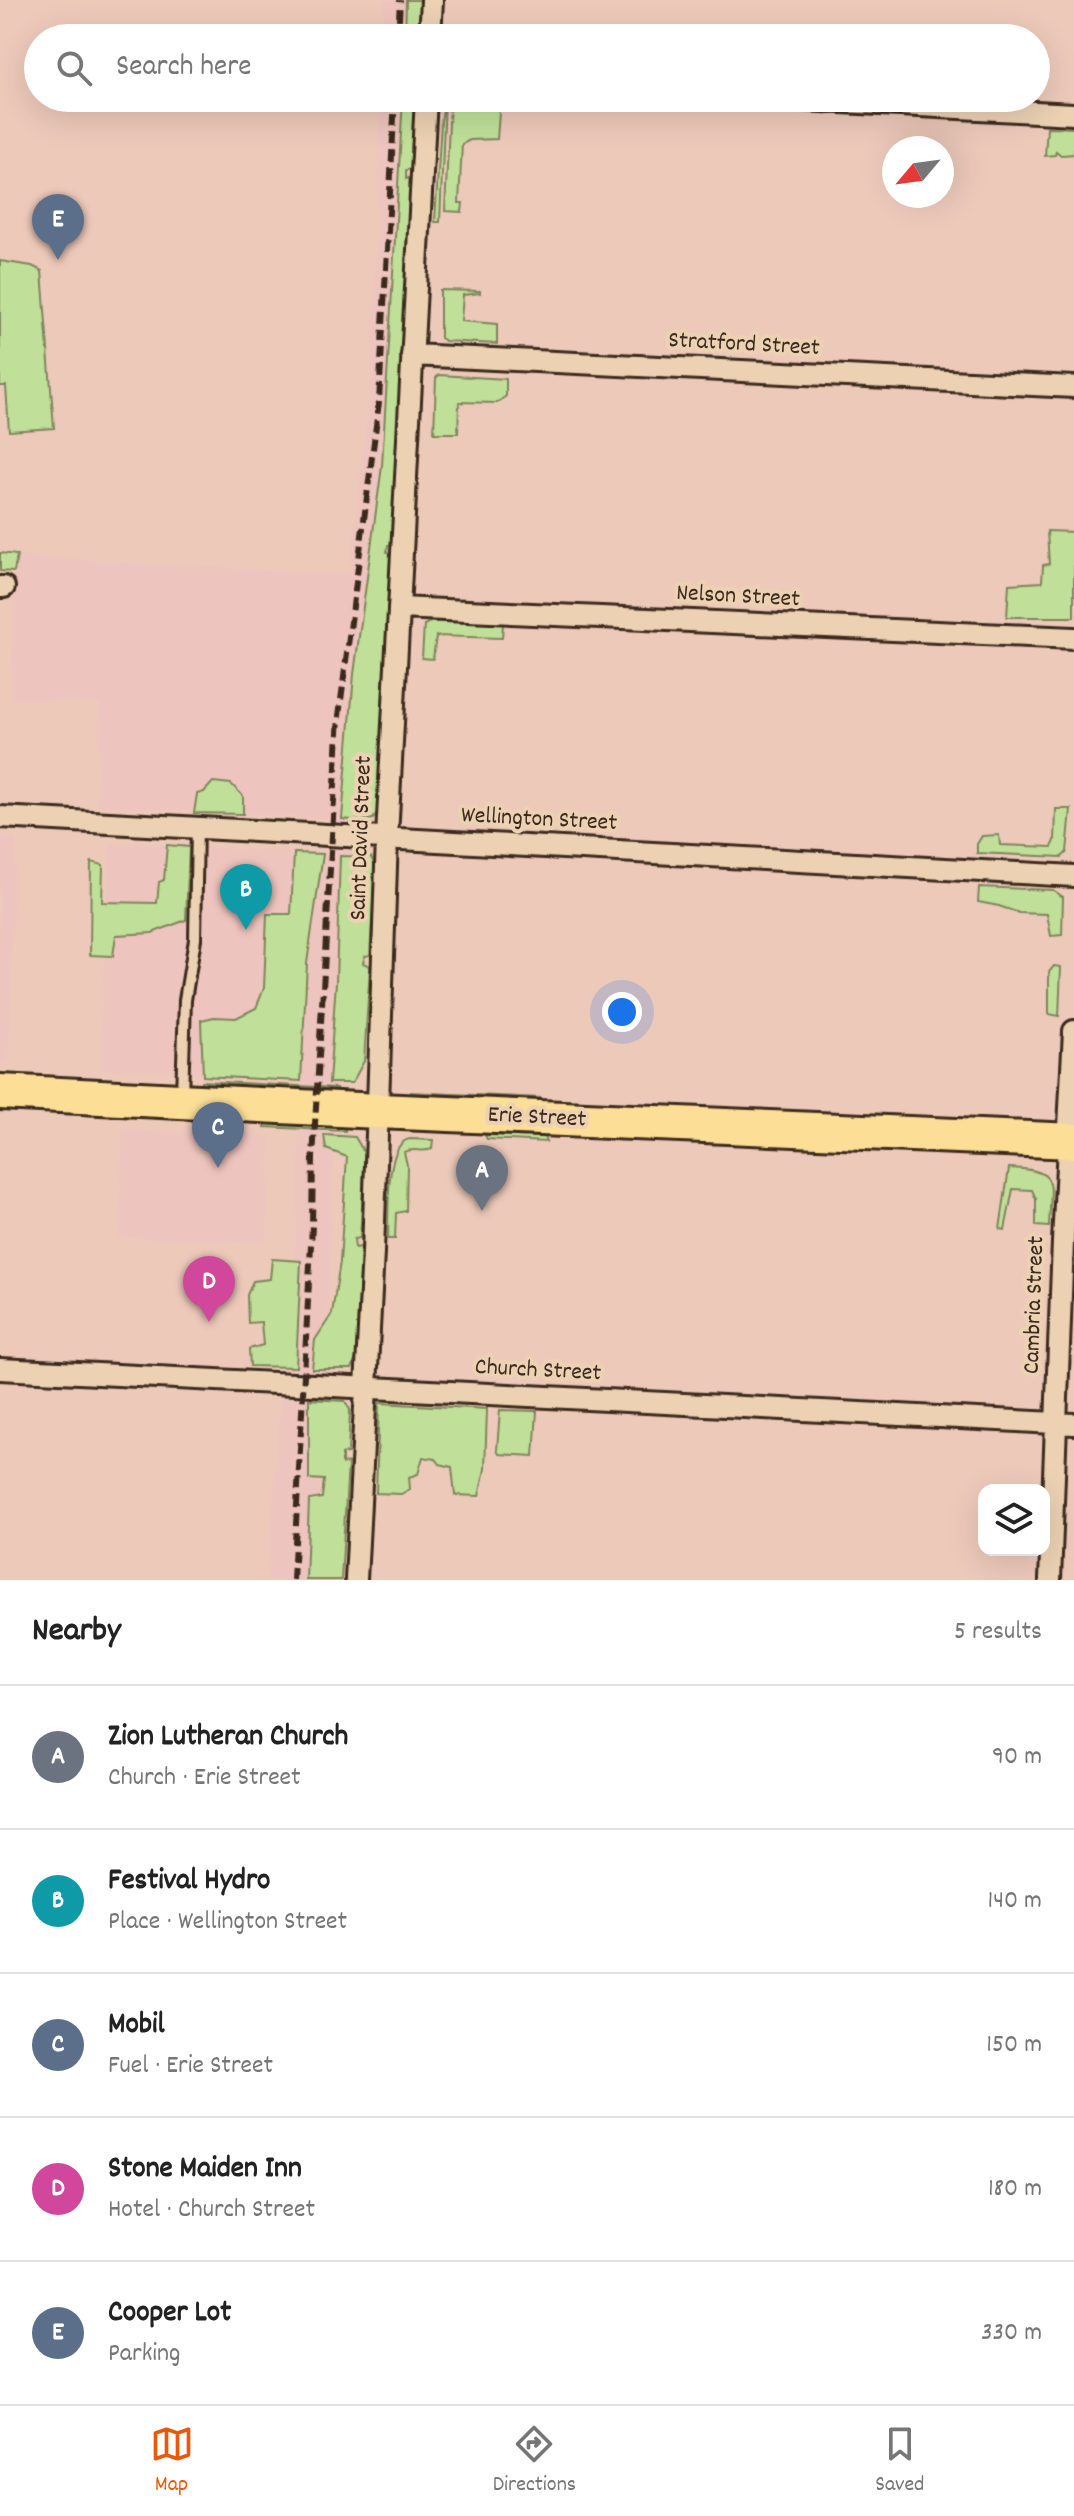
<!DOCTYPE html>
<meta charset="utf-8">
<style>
:root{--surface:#fff;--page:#f6f6f6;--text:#222;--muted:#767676;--line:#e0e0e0;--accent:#ea580c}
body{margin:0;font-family:Dekko,sans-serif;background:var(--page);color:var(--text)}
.controls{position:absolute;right:24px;bottom:24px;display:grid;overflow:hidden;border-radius:16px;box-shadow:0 8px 32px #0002}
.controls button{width:72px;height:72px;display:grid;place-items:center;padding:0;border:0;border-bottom:2px solid var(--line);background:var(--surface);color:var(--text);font:40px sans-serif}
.compass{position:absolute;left:882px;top:136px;width:72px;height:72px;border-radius:50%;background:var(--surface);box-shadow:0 8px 32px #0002;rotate:241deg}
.you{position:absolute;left:622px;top:1012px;width:28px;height:28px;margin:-20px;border:6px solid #fff;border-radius:50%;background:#1a73e8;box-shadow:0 0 0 12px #1a73e833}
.badge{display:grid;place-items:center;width:52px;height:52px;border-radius:50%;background:var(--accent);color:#fff;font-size:26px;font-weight:700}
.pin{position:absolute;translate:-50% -66px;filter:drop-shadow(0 2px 4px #0008)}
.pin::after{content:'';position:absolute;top:42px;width:28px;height:24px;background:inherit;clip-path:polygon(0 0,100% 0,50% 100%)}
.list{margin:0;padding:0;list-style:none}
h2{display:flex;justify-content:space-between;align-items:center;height:104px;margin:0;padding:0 32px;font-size:34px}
h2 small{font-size:26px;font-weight:400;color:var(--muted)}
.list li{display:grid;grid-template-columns:52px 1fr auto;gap:24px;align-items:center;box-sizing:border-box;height:144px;padding:0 32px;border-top:2px solid var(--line)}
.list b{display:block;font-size:30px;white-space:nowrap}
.list p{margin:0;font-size:26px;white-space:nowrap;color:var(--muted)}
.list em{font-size:26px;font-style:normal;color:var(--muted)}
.icon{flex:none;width:44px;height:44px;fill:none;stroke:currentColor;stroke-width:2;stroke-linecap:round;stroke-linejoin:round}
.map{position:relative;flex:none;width:1074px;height:1580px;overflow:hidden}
.search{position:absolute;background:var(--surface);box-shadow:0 8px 32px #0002;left:24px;right:24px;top:24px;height:88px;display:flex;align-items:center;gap:20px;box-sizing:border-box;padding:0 28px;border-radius:44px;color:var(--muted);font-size:30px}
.sheet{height:824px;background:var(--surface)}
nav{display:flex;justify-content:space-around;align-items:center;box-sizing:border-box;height:112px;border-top:2px solid var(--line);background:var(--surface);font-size:22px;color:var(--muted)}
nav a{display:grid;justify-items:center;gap:4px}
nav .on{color:var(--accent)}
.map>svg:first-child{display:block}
.built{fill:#eec4be}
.green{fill:#c0e099;stroke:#7e855c;stroke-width:2}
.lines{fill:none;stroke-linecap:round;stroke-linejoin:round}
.service-casing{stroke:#3b2a1e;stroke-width:16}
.minor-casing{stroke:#3b2a1e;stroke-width:26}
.primary-casing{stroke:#3b2a1e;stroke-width:40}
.service{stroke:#ecd1b3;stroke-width:10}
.minor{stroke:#ecd1b3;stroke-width:20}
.primary{stroke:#fcde96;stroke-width:34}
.rail{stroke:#3b2a1e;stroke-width:6;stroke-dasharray:12 6;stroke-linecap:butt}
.labels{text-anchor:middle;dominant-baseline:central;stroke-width:8;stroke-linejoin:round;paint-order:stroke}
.street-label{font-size:24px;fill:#3b2a1e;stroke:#ecd1b3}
</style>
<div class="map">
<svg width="1074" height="1580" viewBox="0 0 1074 1580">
<rect width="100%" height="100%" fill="#edc9ba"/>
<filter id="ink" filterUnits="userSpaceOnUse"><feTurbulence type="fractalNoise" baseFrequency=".0125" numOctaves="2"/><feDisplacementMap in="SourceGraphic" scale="16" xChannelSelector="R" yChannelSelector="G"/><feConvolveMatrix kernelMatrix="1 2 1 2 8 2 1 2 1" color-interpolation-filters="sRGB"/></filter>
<g filter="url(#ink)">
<path class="built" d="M 384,0 L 416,0 L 414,38 L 383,38 Z
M 381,98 L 411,98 L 391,490 L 335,1143 L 315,1580 L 268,1580 L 279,1420 L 296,1244 L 303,1078 L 99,1069 L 110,842 L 324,854 L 327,818 L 97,805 L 100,704 L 11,699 L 15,556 L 350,575 L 372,376 Z
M 0,837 L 16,838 L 8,1063 L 0,1063 Z
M 123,1130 L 270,1137 L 266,1243 L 119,1237 Z"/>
<path class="green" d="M 406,0 L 421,0 L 420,38 L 405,38 Z
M 403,98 L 416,98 L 413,169 L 406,170 L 406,179 L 411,177 L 412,207 L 409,207 L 408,212 L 411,213 L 394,544 L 388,545 L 387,552 L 394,553 L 379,809 L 373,819 L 362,821 L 342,819 L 354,674 L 382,466 Z
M 455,98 L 500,99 L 497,139 L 470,140 L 462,144 L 459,203 L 463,203 L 462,212 L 445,211 L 450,102 Z
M 445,99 L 440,222 L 435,222 L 441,121 Z
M 1047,127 L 1074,128 L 1074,154 L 1061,155 L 1056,151 L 1055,155 L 1045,156 Z
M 0,261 L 32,266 L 42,271 L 54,428 L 9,431 L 6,386 L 0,386 Z
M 440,290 L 480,291 L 480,293 L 463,295 L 461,321 L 497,324 L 497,344 L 445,341 L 440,338 Z
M 439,375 L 506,379 L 506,396 L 497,403 L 459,402 L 458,433 L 434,433 L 436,378 Z
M 1047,531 L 1074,532 L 1074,617 L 1007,617 L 1009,584 L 1042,582 L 1043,565 L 1049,564 Z
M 0,553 L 17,555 L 14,572 L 0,571 Z
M 451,621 L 503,624 L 502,638 L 436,636 L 433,659 L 422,658 L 424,625 L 430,622 Z
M 213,782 L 231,784 L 243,796 L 243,814 L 194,813 L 197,794 L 204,792 Z
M 1056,809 L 1071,809 L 1067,852 L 1062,857 L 977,853 L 977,844 L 982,836 L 999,835 L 1000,845 L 1052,847 L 1055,841 Z
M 167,845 L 189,847 L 186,920 L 152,933 L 116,935 L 113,956 L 90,955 L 91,862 L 103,865 L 102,902 L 157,903 L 159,882 L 164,880 Z
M 294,853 L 323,854 L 307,963 L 301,1081 L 203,1076 L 201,1020 L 214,1017 L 236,1018 L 256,1008 L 264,988 L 267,914 L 291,914 Z
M 340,856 L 371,857 L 375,865 L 370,955 L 365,956 L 363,963 L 370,966 L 364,1061 L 352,1083 L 329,1083 L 336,982 Z
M 979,887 L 1053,890 L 1063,897 L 1062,935 L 1051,936 L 1047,914 L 1019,913 L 999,906 L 978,902 Z
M 1054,966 L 1061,967 L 1059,1016 L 1049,1014 L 1049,972 Z
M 201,1081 L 336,1088 L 337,1091 L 201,1084 Z
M 410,1092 L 540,1098 L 537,1102 L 418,1096 Z
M 266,1123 L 340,1127 L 345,1129 L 345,1131 L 265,1127 Z
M 324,1135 L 355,1137 L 365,1154 L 360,1238 L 354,1239 L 355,1248 L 361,1247 L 356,1357 L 352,1369 L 312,1369 L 315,1340 L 332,1314 L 340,1262 L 347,1157 L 326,1149 Z
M 485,1135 L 544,1137 L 546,1142 L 487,1139 Z
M 410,1139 L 433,1140 L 432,1149 C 423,1153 413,1147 404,1152 L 407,1165 L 406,1211 L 396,1213 L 395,1239 L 388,1239 C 389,1217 384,1142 410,1139 Z
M 1009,1168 C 1062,1170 1050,1183 1049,1227 L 1036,1226 L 1036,1199 L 1032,1190 L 1013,1189 L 1005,1230 L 1000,1229 Z
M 272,1259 L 301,1261 L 296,1367 L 250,1366 L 249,1349 L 263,1345 L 261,1322 L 248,1323 L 247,1295 L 253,1281 L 270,1279 Z
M 309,1399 L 345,1401 L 350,1410 L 348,1453 L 342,1454 L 342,1464 L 348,1463 L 341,1580 L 306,1580 L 309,1500 L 322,1498 L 324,1480 L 309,1479 Z
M 379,1403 L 487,1409 L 485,1469 L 479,1496 L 455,1495 L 452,1467 L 440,1464 L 436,1459 L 423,1457 L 418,1474 L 409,1477 L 410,1489 L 401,1494 L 376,1493 Z
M 500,1410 L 537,1411 L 534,1456 L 499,1454 L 497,1450 Z"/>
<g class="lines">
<defs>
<path id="service" d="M 182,1096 L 185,1000 L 195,939 L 197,827"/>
<path id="minor" d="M 430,38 L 432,0
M 762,98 L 1074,114
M 412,355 L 1074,387
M 0,587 L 4,587
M 399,608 L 1074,638
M 0,817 L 1074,876
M 0,1369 L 1074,1424
M 356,1580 L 373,1252 L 387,837 L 426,98
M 1050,1580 L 1063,1242 L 1074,1031"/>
<path id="primary" d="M 0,1092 L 378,1111 L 1074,1141"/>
</defs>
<use href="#service" class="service-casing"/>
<use href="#minor" class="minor-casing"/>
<use href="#primary" class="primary-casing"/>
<use href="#service" class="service"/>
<use href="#minor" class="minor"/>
<use href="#primary" class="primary"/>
<path class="rail" d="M 398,38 L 400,0
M 293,1580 L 312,1226 L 313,1158 L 339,716 L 379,402 L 395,98"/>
</g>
</g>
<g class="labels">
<g class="street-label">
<text transform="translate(744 345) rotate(3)">Stratford Street</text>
<text transform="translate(738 597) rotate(3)">Nelson Street</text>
<text transform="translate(539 820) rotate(3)">Wellington Street</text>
<text transform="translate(362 838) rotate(-88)">Saint David Street</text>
<text transform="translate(537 1118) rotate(3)">Erie Street</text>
<text transform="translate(1035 1305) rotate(-88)">Cambria Street</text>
<text transform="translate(538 1371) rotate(3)">Church Street</text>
</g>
</g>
</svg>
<div class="controls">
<button><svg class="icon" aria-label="layers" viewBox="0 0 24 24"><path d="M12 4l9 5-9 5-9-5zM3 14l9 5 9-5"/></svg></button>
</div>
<svg class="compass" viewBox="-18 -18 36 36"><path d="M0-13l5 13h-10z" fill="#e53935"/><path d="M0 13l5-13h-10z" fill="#767676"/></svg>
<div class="you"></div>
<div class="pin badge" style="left:482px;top:1211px;background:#6b7280">A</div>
<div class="pin badge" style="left:246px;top:930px;background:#0f9aa8">B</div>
<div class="pin badge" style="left:218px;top:1168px;background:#5c6f8a">C</div>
<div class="pin badge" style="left:209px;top:1322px;background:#d1479c">D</div>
<div class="pin badge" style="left:58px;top:260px;background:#5c6f8a">E</div>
<div class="search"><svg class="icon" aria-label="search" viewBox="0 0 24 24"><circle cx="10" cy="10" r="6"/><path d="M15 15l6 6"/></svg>Search here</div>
</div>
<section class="sheet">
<h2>Nearby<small>5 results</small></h2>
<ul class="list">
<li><span class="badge" style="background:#6b7280">A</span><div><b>Zion Lutheran Church</b><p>Church · Erie Street</p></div><em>90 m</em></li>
<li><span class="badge" style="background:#0f9aa8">B</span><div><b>Festival Hydro</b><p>Place · Wellington Street</p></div><em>140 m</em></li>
<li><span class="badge" style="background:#5c6f8a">C</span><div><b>Mobil</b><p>Fuel · Erie Street</p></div><em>150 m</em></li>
<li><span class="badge" style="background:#d1479c">D</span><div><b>Stone Maiden Inn</b><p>Hotel · Church Street</p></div><em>180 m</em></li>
<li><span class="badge" style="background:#5c6f8a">E</span><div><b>Cooper Lot</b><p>Parking</p></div><em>330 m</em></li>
</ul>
</section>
<nav>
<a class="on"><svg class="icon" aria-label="map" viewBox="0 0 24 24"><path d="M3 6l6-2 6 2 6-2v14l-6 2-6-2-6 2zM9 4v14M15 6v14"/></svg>Map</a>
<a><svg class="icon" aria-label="directions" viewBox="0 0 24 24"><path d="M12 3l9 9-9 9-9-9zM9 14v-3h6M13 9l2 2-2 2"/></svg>Directions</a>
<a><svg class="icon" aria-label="saved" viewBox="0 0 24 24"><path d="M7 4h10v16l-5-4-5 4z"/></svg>Saved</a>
</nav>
